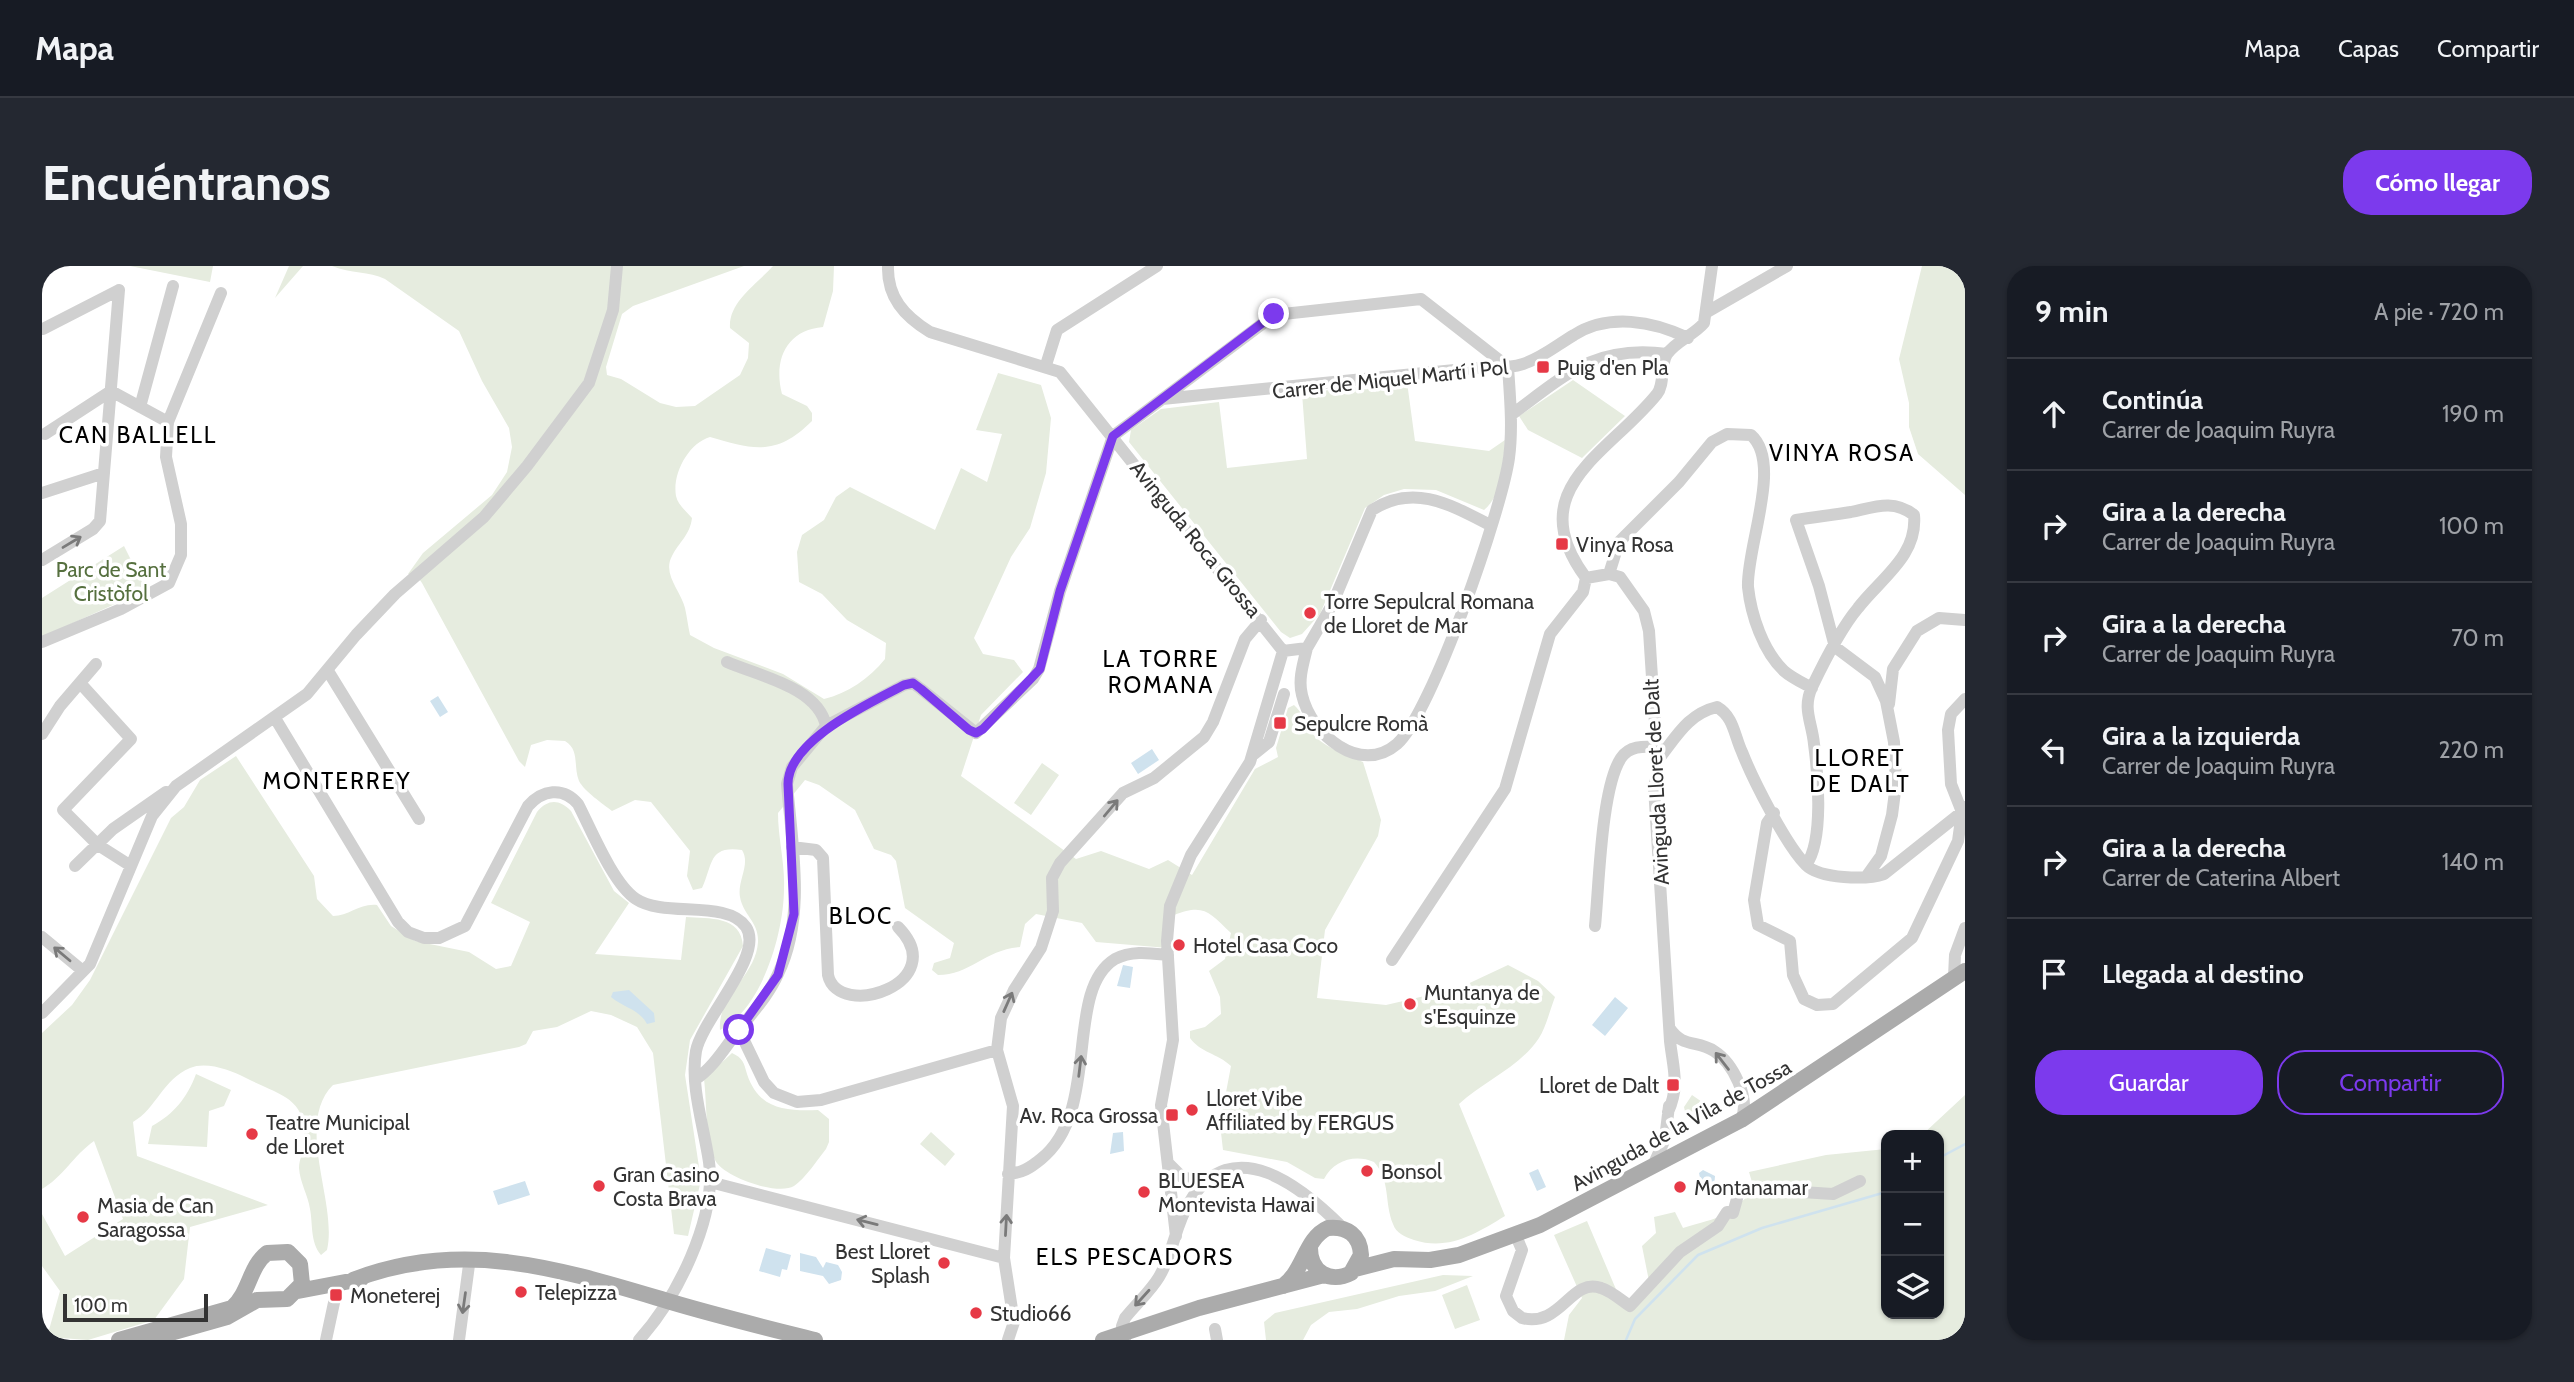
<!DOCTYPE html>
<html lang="es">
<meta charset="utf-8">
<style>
:root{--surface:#171b24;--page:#242831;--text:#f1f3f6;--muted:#9ea1a6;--line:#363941;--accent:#7c3aed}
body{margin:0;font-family:Cabin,sans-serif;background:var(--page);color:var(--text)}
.controls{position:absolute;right:21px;bottom:21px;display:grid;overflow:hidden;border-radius:14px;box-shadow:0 2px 5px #0004}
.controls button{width:63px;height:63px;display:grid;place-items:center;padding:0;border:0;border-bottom:2px solid var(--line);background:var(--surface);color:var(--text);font:35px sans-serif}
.scale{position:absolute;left:21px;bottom:18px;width:145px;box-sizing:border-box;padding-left:7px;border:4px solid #333;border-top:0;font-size:19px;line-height:24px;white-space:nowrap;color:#333;-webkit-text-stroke:5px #fff;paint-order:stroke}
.stop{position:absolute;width:21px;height:21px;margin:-16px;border:5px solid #7c3aed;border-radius:50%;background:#fff}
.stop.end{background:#7c3aed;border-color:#fff;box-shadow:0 2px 7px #0008}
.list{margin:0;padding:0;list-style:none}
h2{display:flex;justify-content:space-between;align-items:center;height:91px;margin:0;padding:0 28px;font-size:30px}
h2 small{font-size:23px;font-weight:400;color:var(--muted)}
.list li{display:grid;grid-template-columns:46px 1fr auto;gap:21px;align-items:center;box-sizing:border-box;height:112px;padding:0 28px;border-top:2px solid var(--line)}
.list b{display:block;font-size:26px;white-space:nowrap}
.list p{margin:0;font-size:23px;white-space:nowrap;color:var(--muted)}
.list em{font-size:23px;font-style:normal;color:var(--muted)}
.actions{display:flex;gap:14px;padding:21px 28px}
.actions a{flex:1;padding:16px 0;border:2px solid var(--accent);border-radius:28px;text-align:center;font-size:24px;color:var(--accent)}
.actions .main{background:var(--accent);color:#fff}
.icon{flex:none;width:38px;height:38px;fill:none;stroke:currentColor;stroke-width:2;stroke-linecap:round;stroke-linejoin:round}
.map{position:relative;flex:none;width:1923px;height:1074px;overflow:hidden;border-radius:28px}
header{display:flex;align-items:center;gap:42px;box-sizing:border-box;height:98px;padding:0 35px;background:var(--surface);border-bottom:2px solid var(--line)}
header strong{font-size:33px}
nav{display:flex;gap:38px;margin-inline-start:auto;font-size:24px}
.intro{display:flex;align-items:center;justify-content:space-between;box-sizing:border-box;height:168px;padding:0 42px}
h1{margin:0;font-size:49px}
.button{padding:18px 32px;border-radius:28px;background:var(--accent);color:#fff;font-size:24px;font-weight:700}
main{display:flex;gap:42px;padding:0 42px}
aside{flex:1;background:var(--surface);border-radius:28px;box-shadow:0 2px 5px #0004}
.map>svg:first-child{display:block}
.green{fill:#e6ecdf}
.water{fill:#cfe2ee}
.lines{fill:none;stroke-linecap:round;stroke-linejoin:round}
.stream{stroke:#cfe2ee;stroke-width:2.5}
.minor{stroke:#d0d0d0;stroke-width:12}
.major{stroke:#ababab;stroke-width:16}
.oneway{stroke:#7a7a7a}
.route{stroke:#7c3aed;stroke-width:9}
.poi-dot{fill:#e63946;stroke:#fff;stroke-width:2.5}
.labels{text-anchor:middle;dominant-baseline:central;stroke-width:7;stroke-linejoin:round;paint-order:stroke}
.poi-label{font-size:21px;fill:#333;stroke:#fff;text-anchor:start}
.street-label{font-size:21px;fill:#333;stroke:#fff}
.park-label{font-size:21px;fill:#56703f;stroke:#fff}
.neighbourhood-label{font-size:23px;letter-spacing:2px;fill:#000;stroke:#fff}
</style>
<header>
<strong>Mapa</strong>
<nav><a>Mapa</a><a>Capas</a><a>Compartir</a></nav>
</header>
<div class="intro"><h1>Encuéntranos</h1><a class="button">Cómo llegar</a></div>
<main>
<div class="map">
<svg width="1923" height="1074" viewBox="0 0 1923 1074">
<rect width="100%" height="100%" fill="#fff"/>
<path class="green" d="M 88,0 L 171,0 L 168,16 Z
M 247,0 L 261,0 L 233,32 Z
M 290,0 L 702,0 L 591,40 L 580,48 L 564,101 L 565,109 L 579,113 L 618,137 L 634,141 L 653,140 L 698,109 L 706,92 L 707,77 L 688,62 C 686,36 715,18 731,0 L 792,0 L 791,25 L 781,61 C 745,64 731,93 740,128 L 765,140 L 770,147 L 770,155 C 735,190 712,184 668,171 C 647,177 630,207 634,230 C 636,239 644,245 650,252 C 648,269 637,276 630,290 C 620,308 639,325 643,342 C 645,351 646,360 648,369 L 672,382 L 741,408 L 782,433 C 806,427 827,413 843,393 L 844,377 L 805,354 L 780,328 L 757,316 L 755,286 L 760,269 L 782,254 L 794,231 L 808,221 L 893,264 L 919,202 L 945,216 L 960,168 L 934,164 L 956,107 L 999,119 L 1009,152 L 1004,207 L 988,262 L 969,291 L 932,372 L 941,388 L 972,394 L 981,406 L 939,449 L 919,510 L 1034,593 L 1059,585 L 1107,603 L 1126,594 L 1150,609 L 1213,503 L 1236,491 L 1234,482 L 1246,442 L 1252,439 C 1260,446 1262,454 1267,463 C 1279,481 1303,488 1321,496 L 1339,554 L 1336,570 L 1283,664 L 1275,732 L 1344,739 L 1417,722 L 1466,699 L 1496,715 L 1513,731 C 1508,744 1504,761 1497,772 C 1478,801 1442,815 1417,838 L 1463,950 C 1434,968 1406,985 1372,974 C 1363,971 1354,967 1351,958 C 1342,936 1349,915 1332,896 C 1313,888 1292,894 1282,913 L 1273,912 L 1245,896 L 1181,884 L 1178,858 L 1189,800 C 1175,787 1159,787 1148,772 L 1148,765 L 1163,761 L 1179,748 L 1178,731 L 1167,705 L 1183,693 L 1189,667 C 1167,646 1162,637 1132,649 L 1126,682 L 1054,676 L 1040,657 L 994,648 L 983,658 L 978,681 C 944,683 928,709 896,709 L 890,704 L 892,697 L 908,692 L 912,677 L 863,642 L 854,595 L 849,589 L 832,583 L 813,544 L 777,519 L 763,514 L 736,547 C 736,572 743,597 742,622 C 742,667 720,743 678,764 C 675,730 714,710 716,676 C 717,656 701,649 698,631 C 695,615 709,598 700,584 C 666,579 671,599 660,622 L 651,624 L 645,610 L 648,585 L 609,536 L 593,534 L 570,545 C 561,538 542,525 537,515 C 531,500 538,484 523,475 L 505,474 L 489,479 L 483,501 L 477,495 L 380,317 L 375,310 L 366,308 L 381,287 L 450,229 L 465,206 L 470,181 L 467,162 L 440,115 L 417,65 L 343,13 C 327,5 309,8 290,0 Z
M 1880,0 L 1923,0 L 1923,229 L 1876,188 L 1867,161 L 1867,137 L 1857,93 Z
M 1531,114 L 1583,150 L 1540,192 L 1486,164 L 1477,150 Z
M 1365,116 L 1373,175 L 1447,185 L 1463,174 C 1461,196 1461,229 1442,244 L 1394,224 L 1362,223 L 1342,229 L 1323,242 L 1278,348 L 1260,368 L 1248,372 L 1239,366 L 1087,176 L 1089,164 L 1119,143 L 1177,136 L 1185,202 L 1265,193 L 1260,127 Z
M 82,280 L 104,324 L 0,371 L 0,332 Z
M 194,490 L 272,610 L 275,633 L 291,650 C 307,650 318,637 335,639 L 349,660 L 373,675 L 427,686 L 454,703 L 469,700 L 488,656 L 449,637 L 495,546 C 506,533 517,533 529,545 L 572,625 L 587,637 L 553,688 L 639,694 L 644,651 C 667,653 699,649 701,680 L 648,774 L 643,809 L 659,914 L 646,970 L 632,968 L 611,787 L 595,761 L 569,749 L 549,745 L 515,761 L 491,765 L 484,778 L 477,781 L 291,819 C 252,858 296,937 285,984 L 279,989 C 268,976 271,958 268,943 C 266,929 258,917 257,902 C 257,893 262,885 262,876 C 266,831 237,829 204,812 C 189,804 164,795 148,802 C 121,813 114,843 91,856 L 95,890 L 226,939 L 148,961 L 142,1013 L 112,1054 L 46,1074 L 5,1071 L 18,1025 L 0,1000 L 0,948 L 23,990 L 81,953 L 52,875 C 32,889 20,912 0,923 L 0,767 L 30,739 L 48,714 L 129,552 L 142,541 L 158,514 Z
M 1000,497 L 1017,509 L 989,549 L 972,537 Z
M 690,787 C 701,792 702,797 705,808 C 717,844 744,845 776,844 L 787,853 L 787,876 L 784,883 C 776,893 763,913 752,920 C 736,930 681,911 673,894 C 663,870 665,838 662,813 Z
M 154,808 L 189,824 L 182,840 L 167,845 L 165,881 L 106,878 L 110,860 C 132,848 145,832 154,808 Z
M 1650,829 L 1663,838 L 1652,854 L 1644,850 L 1642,841 Z
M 1923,829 L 1923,1060 L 1903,1074 L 1522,1074 L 1527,1049 L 1540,1032 L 1512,969 L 1545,955 L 1576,1028 L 1587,1034 L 1607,1015 L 1600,980 L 1614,967 L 1612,951 L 1633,946 L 1641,962 C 1678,951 1686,952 1712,923 L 1707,906 L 1784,889 L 1844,883 L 1844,1048 L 1897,1048 L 1897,869 L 1880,869 Z
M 889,866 L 913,888 L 903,900 L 878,878 Z
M 1401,1009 L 1431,1010 L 1393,1025 L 1357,1030 L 1315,1043 L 1287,1046 L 1269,1059 L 1261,1074 L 1224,1074 L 1222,1056 L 1233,1047 Z
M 1425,1019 L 1438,1054 L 1413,1063 L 1400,1029 Z"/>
<path class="water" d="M 396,430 L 406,446 L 398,451 L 388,435 Z
M 1110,483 L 1117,494 L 1096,508 L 1089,497 Z
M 1081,699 L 1091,701 L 1088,722 L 1075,720 Z
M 587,724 L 612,747 L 613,756 L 605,758 C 597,743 582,742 569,731 L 571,726 Z
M 1573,731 L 1586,742 L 1563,770 L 1550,759 Z
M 1081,866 L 1082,885 L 1068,888 L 1071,867 Z
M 1496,903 L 1504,921 L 1495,925 L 1487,907 Z
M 1661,904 L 1673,910 L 1672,922 L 1658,912 L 1657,907 Z
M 483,915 L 488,929 L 456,939 L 451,925 Z
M 724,982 L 749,989 L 745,1004 L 740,1003 L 738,1011 L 717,1005 Z
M 758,987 L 774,991 L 781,1002 L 784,996 L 796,999 L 800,1006 L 799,1014 L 787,1018 L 781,1010 L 758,1005 Z"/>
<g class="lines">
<path class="stream" d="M 1897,892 L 1923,878
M 1584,1074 L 1593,1053 L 1656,989 L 1720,962 L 1844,926"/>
<path class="minor" d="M 846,0 C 845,31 862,50 888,66 L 1018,106 L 1241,385 L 1208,496 L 1149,589 L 1128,640 L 1125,675 L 1131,774 L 1119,839 L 1134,970
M 1665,46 L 1745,0
M 1,63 L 77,24
M 1004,99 L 1015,64 L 1115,0
M 1120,133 L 1433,102 C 1449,101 1466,103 1481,98 C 1500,92 1515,79 1532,69 C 1567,47 1611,55 1646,72
M 98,141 L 131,20
M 1469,149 C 1522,110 1553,78 1625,88
M 3,168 L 69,125 L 126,156
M 1071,170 L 1232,49 L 1379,33 L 1466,101 C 1468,131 1471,162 1467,192 C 1460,243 1390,447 1355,478 C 1318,510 1269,468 1260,429 C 1256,414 1261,398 1265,382
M 0,227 L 62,207
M 0,294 L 51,263 L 58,255 L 77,24
M 1567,308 L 1577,276 L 1637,216 L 1670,176 L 1685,168 L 1709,169 C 1741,197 1704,282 1706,321 C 1709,349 1721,385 1742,405 C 1750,412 1761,417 1770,422
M 1544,312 L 1567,308 L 1578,311 L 1602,345 L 1607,365 L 1616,504 L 1612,521 L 1628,775 C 1631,802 1638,820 1626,846
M 1544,312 C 1478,223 1567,188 1615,128 C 1623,118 1618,99 1625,88 C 1634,75 1652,69 1662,57 L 1670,0
M 0,376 L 79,343 L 127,317 L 139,289 L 139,258 L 124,191 L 126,156 L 179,27
M 1241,385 L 1265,382 L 1290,339 L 1330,244 C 1372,217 1409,239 1448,259
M 685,396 C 717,410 776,421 784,460
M 286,405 L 377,553
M 39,418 L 89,473 L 21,544 L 56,579 L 89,600
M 1847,438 L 1851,403 L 1875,365 L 1897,352 L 1923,354
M 233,452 L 356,656 L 366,666 L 382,672 L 397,672 L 423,660 L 486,540 C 500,524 521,520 536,538 C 549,563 571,618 594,633 C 622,652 685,633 704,661 C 723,689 660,753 654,785 C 648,820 662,861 667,896 C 675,953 634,1033 597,1074
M 0,468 L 18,440 L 54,398
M 1212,488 L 1227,476 L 1242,428
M 1615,495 C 1633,473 1645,448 1675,441 C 1692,451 1692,469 1700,486 C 1711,514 1744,579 1764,599 C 1778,613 1825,614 1842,608 L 1920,546 L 1922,541
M 1732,547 L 1725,557 L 1712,634 L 1716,659 L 1748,675 L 1751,709 L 1762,733 L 1775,739 L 1791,738 L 1870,672 L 1916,575 L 1920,546 L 1909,518 L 1906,464 L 1909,448 L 1923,433
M 750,581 L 774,584 L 781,592 L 786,709 C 796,755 911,717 856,661
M 1764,599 C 1782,575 1776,508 1772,478 C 1770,456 1760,443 1770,421 C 1781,398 1800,361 1816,342 C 1838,313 1876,290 1872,249 C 1851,233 1833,241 1809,246 C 1791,249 1772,251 1754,254 L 1777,320 L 1793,381 L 1833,411 L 1844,435 L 1852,476 L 1854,518 L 1850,549 L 1839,590 L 1824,611
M 33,600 L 71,563 L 124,526
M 1553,660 C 1557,621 1559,522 1579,492 C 1587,480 1601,480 1614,481
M 0,671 L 41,705
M 1350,694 L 1463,523 L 1508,368 L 1541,326 L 1544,312
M 1912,711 L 1913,689 L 1923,662
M 0,747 L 48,698 L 110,550 L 134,520 L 265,428 L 314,369 L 353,328 L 442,251 L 485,200 L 547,117 L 571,44 L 575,0
M 1628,763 C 1641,782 1655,774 1672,785 C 1691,797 1709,833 1699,854
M 697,764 L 722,816 L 732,827 L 755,836 L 779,834 L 955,784
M 654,813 C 672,801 683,781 696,765 C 710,747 727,729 736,708 C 764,650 750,580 745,518 L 750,501 L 784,460 L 862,419 L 871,417 L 879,423 L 934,467 L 991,413 L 997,403 L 1018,325 L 1071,170
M 1127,898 L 1140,911 L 1162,916
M 1610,902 L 1623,873 L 1627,840
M 966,908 C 980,907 988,902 999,893 C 1060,844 1021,725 1073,693 C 1090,684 1108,687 1126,689
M 668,916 L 962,992
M 1474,970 L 1480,984 L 1464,1030 L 1471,1045 L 1480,1052 C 1519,1062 1529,1011 1559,1022 C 1569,1025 1579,1034 1588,1040 L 1638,986 L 1676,960 L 1685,946 L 1691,947 L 1698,922 L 1791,928 L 1818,915
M 1173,1063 L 1175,1074
M 284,1074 L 296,1018
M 417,1074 L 427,999
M 966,1074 L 972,1056 L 962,992 L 971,840 L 955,784 L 959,752 L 972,724 L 999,682 L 1011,645 L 1010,612 L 1018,597 L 1081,527 L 1112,512 L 1162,471 L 1171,456 L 1203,373 L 1219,354
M 1083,1074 L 1080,1060 L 1083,1052 C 1094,1038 1108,1026 1117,1011 C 1131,988 1133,960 1147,937 C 1190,863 1261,922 1301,962"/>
<path class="major" d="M 1313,1003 L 1352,993 L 1388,994 L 1417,989 L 1498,959 L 1699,854 L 1923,705
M 311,1014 C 422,971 521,1004 629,1036 C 676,1050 725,1062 773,1074
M 1241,1020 C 1262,1005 1263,972 1286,962 C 1305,960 1318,969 1319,989 L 1309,1007 C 1288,1018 1268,1006 1268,982
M 256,1025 L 319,1013
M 77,1074 L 190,1042 C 208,1026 207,1001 225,987 L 246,986 L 258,998 L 260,1018 L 245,1033 L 215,1034 L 185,1051 L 104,1074
M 1061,1074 L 1157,1042 L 1282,1009"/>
</g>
<defs><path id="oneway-shaft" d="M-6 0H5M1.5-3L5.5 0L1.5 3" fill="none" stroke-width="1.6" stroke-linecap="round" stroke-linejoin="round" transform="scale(1.75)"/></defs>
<g class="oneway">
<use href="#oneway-shaft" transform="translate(30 276) rotate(-31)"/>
<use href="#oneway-shaft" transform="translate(1069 542) rotate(-50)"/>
<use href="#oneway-shaft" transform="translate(20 688) rotate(-140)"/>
<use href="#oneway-shaft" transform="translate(966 736) rotate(-66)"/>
<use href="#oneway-shaft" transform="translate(1680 795) rotate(-128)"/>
<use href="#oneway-shaft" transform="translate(1038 800) rotate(-83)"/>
<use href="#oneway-shaft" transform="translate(825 956) rotate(-166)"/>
<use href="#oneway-shaft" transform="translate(964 959) rotate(-87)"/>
<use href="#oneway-shaft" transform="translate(1100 1032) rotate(132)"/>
<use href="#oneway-shaft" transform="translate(422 1037) rotate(98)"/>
</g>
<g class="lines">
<path class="route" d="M 697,764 L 736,709 L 752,648 L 746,518 C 746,474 828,437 862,419 L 871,417 L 879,423 L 927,464 L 934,467 L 941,463 L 998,403 L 1018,325 L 1071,170 L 1232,48"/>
</g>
<g class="poi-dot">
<rect x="1494" y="94" width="14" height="14" rx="3.5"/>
<rect x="1513" y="271" width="14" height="14" rx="3.5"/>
<circle cx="1268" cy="347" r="7"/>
<rect x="1231" y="450" width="14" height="14" rx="3.5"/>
<circle cx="1137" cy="679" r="7"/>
<circle cx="1368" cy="738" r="7"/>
<rect x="1624" y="812" width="14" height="14" rx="3.5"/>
<circle cx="1150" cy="844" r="7"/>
<rect x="1123" y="842" width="14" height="14" rx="3.5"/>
<circle cx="210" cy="868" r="7"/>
<circle cx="1325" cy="905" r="7"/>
<circle cx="557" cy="920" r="7"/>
<circle cx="1638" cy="921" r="7"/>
<circle cx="1102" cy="926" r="7"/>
<circle cx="41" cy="951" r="7"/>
<circle cx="902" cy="997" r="7"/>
<circle cx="479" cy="1026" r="7"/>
<rect x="287" y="1022" width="14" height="14" rx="3.5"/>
<circle cx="934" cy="1047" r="7"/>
</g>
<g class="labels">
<g class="poi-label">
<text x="1515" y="101">Puig d'en Pla</text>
<text x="1534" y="278">Vinya Rosa</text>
<text x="1282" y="335">Torre Sepulcral Romana<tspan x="1282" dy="24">de Lloret de Mar</tspan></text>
<text x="1252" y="457">Sepulcre Romà</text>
<text x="1151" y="679">Hotel Casa Coco</text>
<text x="1382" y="726">Muntanya de<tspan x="1382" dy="24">s'Esquinze</tspan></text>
<text x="1617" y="819" text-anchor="end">Lloret de Dalt</text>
<text x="1164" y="832">Lloret Vibe<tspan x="1164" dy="24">Affiliated by FERGUS</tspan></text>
<text x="1116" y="849" text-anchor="end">Av. Roca Grossa</text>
<text x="224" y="856">Teatre Municipal<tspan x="224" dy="24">de Lloret</tspan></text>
<text x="1339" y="905">Bonsol</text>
<text x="571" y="908">Gran Casino<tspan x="571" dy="24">Costa Brava</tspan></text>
<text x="1116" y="914">BLUESEA<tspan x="1116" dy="24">Montevista Hawai</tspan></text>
<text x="1652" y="921">Montanamar</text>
<text x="55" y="939">Masia de Can<tspan x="55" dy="24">Saragossa</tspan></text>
<text x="888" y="985" text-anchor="end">Best Lloret<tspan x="888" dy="24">Splash</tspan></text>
<text x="493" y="1026">Telepizza</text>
<text x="308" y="1029">Moneterej</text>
<text x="948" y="1047">Studio66</text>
</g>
<g class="street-label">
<text transform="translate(1348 113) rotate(-6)">Carrer de Miquel Martí i Pol</text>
<text transform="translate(1154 273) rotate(51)">Avinguda Roca Grossa</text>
<text transform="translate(1614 516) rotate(-93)">Avinguda Lloret de Dalt</text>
<text transform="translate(1639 859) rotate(-29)">Avinguda de la Vila de Tossa</text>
</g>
<g class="park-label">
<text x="69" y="303">Parc de Sant<tspan x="69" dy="24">Cristòfol</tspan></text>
</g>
<g class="neighbourhood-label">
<text x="96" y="169">CAN BALLELL</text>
<text x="1800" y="187">VINYA ROSA</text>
<text x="1119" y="393">LA TORRE<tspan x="1119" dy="26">ROMANA</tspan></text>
<text x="1818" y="492">LLORET<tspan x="1818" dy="26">DE DALT</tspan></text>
<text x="295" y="515">MONTERREY</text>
<text x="819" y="650">BLOC</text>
<text x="1093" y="991">ELS PESCADORS</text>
</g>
</g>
</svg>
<div class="controls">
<button>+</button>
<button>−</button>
<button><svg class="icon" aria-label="layers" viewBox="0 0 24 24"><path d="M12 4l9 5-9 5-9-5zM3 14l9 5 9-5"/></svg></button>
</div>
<div class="scale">100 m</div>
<div class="stop" style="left:697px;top:764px"></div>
<div class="stop end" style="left:1232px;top:48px"></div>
</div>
<aside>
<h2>9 min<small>A pie · 720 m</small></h2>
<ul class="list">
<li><svg class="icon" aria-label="ahead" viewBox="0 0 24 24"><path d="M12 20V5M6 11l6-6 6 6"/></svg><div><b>Continúa</b><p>Carrer de Joaquim Ruyra</p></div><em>190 m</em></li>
<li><svg class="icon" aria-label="right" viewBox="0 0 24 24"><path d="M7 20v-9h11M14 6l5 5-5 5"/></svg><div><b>Gira a la derecha</b><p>Carrer de Joaquim Ruyra</p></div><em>100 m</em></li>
<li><svg class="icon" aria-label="right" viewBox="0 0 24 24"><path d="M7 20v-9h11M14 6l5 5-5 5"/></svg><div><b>Gira a la derecha</b><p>Carrer de Joaquim Ruyra</p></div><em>70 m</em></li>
<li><svg class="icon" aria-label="left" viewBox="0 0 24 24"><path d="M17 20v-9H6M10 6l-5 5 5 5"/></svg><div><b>Gira a la izquierda</b><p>Carrer de Joaquim Ruyra</p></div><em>220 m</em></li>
<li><svg class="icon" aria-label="right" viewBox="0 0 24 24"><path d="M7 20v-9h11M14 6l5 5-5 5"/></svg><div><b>Gira a la derecha</b><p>Carrer de Caterina Albert</p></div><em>140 m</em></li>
<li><svg class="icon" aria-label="arrive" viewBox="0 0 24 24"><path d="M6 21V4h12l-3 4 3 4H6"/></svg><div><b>Llegada al destino</b></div></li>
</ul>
<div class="actions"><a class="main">Guardar</a><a>Compartir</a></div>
</aside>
</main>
